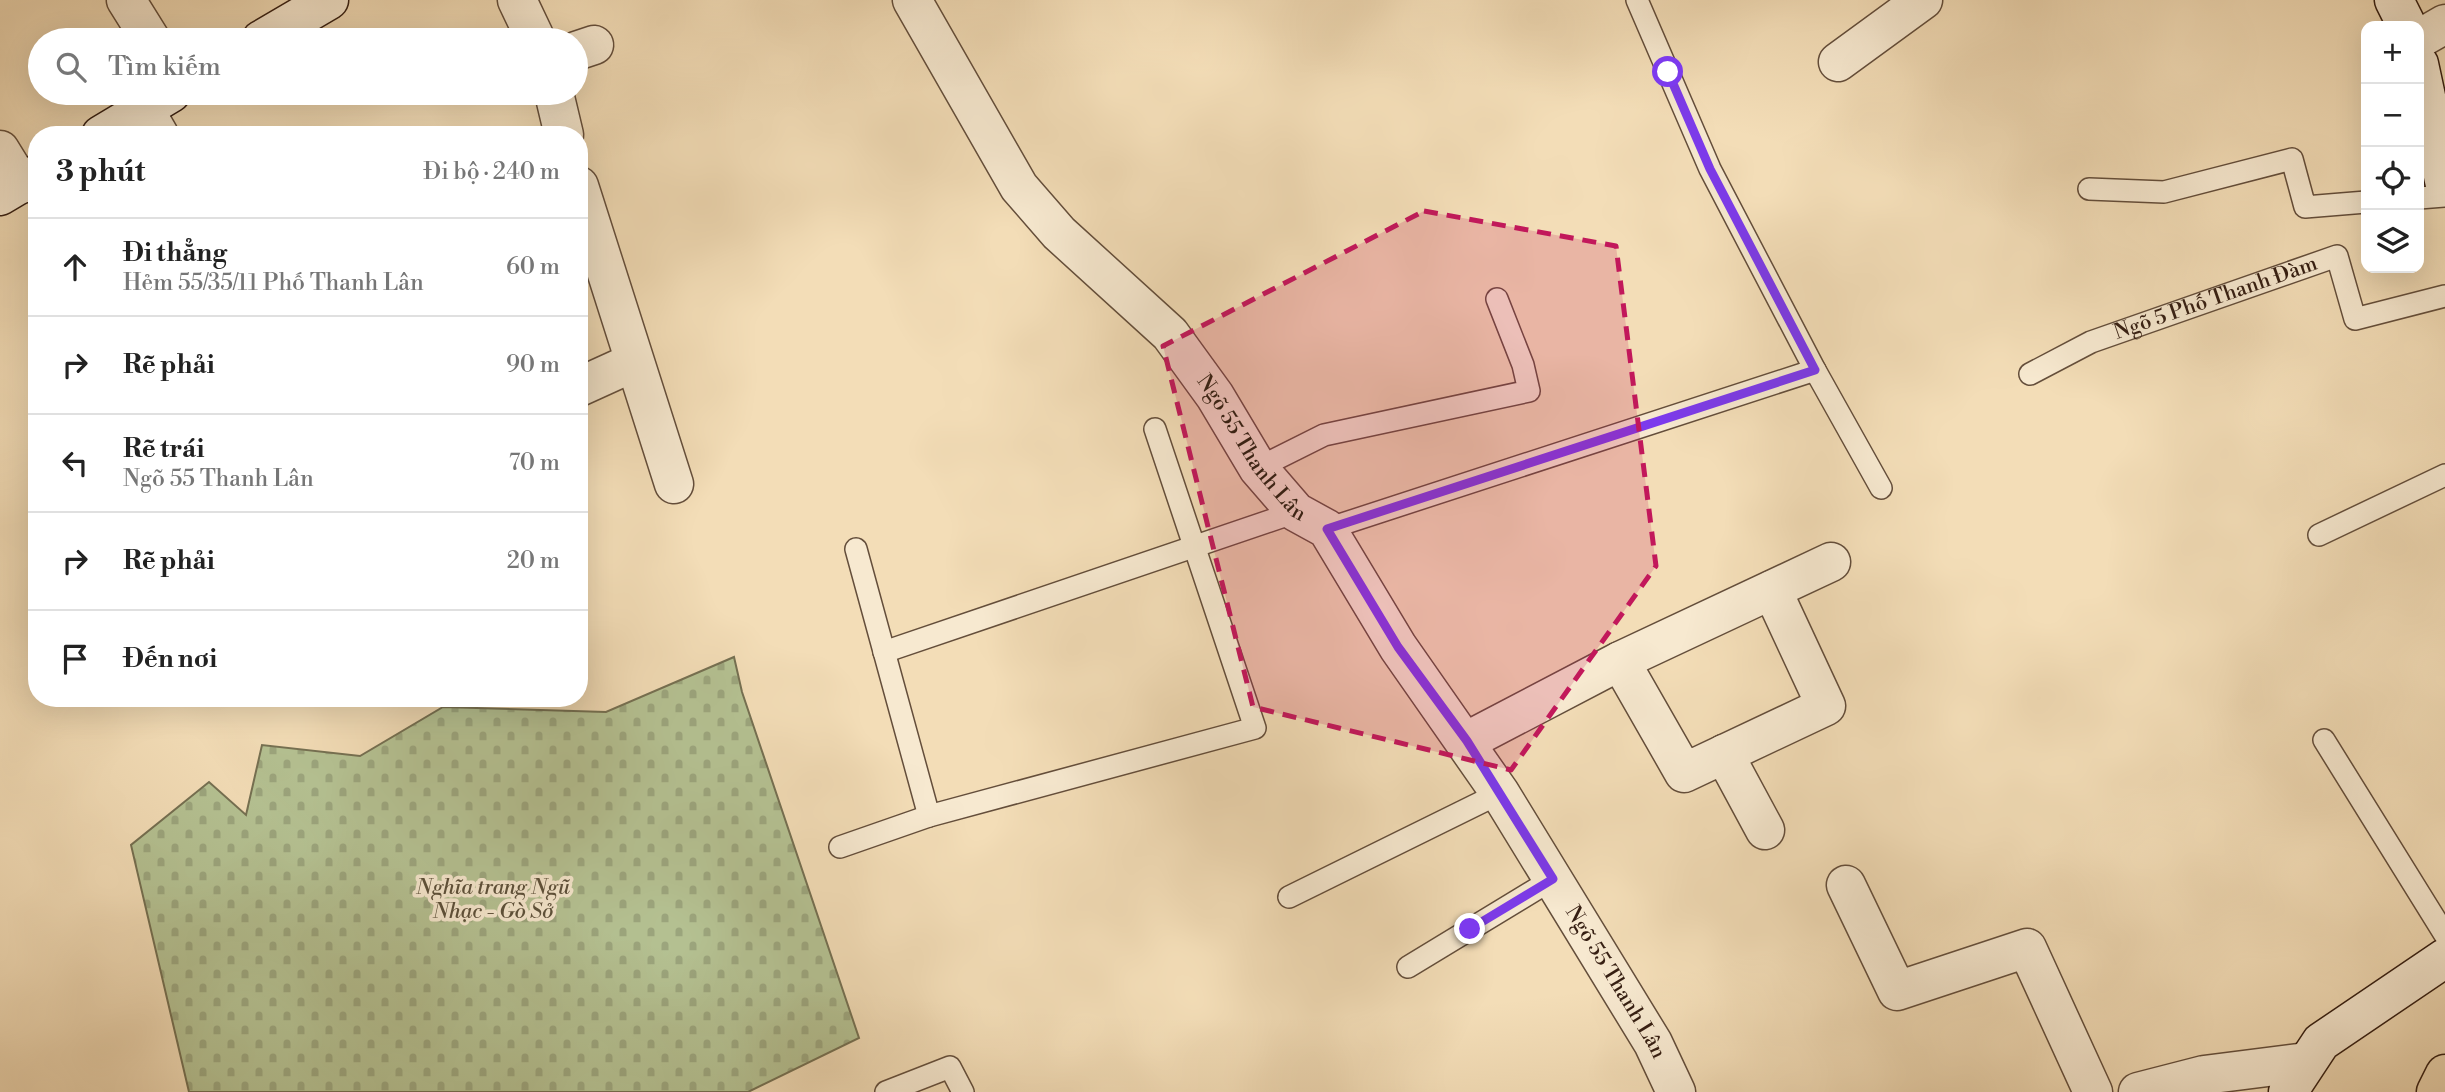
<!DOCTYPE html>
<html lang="vi">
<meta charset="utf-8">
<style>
:root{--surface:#fff;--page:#f6f6f6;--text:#222;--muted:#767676;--line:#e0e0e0}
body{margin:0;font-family:"Libre Bodoni",serif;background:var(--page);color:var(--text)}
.controls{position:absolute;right:21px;top:21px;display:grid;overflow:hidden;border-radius:14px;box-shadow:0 7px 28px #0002}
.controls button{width:63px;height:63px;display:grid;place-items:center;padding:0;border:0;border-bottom:2px solid var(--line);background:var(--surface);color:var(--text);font:35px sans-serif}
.stop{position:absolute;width:21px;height:21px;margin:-16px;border:5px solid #7c3aed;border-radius:50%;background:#fff}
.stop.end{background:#7c3aed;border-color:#fff;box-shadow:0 2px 7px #0008}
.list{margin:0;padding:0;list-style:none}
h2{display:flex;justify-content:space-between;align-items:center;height:91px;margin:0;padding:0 28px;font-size:30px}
h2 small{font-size:23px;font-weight:400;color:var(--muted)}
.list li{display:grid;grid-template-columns:46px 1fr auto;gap:21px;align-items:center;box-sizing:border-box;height:98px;padding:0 28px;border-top:2px solid var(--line)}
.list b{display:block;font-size:26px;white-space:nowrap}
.list p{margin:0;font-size:23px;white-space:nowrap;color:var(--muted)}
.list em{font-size:23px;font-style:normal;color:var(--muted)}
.icon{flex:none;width:38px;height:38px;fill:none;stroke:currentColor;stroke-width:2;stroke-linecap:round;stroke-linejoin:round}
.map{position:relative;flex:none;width:2445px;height:1092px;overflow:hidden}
.search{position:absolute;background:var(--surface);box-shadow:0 7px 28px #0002;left:28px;top:28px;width:560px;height:77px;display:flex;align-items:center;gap:18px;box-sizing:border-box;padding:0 24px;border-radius:38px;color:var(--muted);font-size:26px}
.panel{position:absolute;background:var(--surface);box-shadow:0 7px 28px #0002;left:28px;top:126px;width:560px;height:581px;border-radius:28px}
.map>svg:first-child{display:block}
.cemetery{fill:url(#cemetery-stones);stroke:#757052;stroke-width:2}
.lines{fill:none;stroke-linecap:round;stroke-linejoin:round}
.lane-casing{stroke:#644e3b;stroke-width:24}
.street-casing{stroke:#644e3b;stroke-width:41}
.secondary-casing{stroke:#351e12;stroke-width:41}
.primary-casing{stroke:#351e12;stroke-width:41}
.lane{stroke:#f7e9d0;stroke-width:21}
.street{stroke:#f7e9d0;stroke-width:38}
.secondary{stroke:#f7e9d0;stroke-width:38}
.primary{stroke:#f3ddb7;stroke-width:38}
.route{stroke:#7c3aed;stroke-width:9}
.marked{fill:#c2185b;fill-opacity:0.2;stroke:#c2185b;stroke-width:5;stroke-dasharray:14 9;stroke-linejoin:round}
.labels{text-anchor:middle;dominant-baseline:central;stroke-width:7;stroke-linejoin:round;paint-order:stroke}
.street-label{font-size:21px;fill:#351e12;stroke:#f7e9d0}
.park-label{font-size:21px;font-style:italic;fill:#5b4f39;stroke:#f7e9d0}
</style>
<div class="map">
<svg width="2445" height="1092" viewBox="0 0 2445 1092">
<defs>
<pattern id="cemetery-stones" width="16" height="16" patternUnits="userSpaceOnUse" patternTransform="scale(1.75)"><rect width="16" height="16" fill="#b5c293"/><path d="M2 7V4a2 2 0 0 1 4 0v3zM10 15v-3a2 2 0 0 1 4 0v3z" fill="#9ca67e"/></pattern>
</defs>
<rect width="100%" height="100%" fill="#f3ddb7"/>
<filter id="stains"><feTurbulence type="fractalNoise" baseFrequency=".00286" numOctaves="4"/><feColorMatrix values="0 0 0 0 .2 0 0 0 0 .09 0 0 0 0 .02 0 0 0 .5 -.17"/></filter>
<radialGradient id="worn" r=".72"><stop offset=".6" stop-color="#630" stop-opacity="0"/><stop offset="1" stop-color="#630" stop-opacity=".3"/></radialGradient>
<path class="cemetery" d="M 734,657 L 742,692 L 859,1038 L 748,1092 L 189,1092 L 131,845 L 209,782 L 246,815 L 262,745 L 360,756 L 443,707 L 606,712 Z"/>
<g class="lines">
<defs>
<g id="lane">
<path d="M 1637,0 L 1710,169 L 1815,370"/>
<path d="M 2089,189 L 2164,192 L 2292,159 L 2305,207 L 2366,202"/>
<path d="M 2419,198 L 2445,196"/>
<path id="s1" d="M 2030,374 L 2091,342 L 2337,256 L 2355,319 L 2445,296"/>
<path d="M 1258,468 L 1324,435 L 1529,391 L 1523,365 L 1497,299"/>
<path d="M 1327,529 L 1815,370 L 1881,488"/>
<path d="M 2319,535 L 2445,475"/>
<path d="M 884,652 L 1296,512"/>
<path d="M 2324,740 L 2445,935"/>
<path d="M 929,816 L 1255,728 L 1155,429"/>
<path d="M 840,847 L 929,816 L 856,549"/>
<path d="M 1289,897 L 1500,793"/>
<path d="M 1408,967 L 1553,879"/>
<path d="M 886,1092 L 950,1067 L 963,1092"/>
</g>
<g id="street">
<path d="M 126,0 L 151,40"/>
<path d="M 517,0 L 536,40"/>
<path id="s2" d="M 912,0 L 1019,187 L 1059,233 L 1170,334 L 1215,396 L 1258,468 L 1296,512 L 1327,529 L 1398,647 L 1500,793 L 1653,1043 L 1676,1092"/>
<path d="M 2419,39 L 2445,24"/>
<path d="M 576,51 L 594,45"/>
<path d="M 1838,62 L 1923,0"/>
<path d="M 554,93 L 564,135"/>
<path d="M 144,109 L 159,135"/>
<path d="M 0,150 L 21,184"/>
<path d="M 579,186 L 674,484"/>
<path d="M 579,387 L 634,362"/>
<path d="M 1620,661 L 1684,773 L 1826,706 L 1772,590"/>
<path d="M 1467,741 L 1620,661 L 1831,562"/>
<path d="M 1724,754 L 1765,830"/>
<path d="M 1846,885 L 1897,991 L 2027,948 L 2093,1092"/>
<path d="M 2138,1092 L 2204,1075 L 2306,1062"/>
</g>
<path id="secondary" d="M 2394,0 L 2407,26
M 261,40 L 329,0
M 2419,64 L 2445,185
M 101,135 L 171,93
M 0,196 L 37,174
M 2288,1092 L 2321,1042 L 2445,958"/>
<path id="primary" d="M 2436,1092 L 2445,1074"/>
</defs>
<use href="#lane" class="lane-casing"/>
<use href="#street" class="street-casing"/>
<use href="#secondary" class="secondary-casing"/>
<use href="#primary" class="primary-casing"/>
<use href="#lane" class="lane"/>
<use href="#street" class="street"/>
<use href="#secondary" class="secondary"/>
<use href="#primary" class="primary"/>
</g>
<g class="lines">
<path class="route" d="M 1470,929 L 1553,879 L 1467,741 L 1398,647 L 1327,529 L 1815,370 L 1710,169 L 1668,72"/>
</g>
<path class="marked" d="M 1424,211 L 1616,246 L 1656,566 L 1511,770 L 1253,707 L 1163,346 Z"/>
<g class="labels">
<g class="street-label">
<text stroke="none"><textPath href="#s1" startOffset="201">Ngõ 5 Phố Thanh Đàm</textPath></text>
<text stroke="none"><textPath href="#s2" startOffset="567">Ngõ 55 Thanh Lân</textPath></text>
<text stroke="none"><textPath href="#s2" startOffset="1218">Ngõ 55 Thanh Lân</textPath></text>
</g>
<g class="park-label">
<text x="493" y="888">Nghĩa trang Ngũ<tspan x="493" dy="24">Nhạc - Gò Sở</tspan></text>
</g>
</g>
<rect width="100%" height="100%" filter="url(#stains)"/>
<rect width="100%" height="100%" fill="url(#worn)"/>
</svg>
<div class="controls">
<button>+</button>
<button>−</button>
<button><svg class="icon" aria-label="locate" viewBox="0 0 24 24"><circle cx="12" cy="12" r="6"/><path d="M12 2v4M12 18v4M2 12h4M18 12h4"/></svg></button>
<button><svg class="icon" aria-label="layers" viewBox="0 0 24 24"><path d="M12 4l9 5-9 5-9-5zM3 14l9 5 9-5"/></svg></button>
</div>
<div class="stop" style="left:1668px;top:72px"></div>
<div class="stop end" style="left:1470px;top:929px"></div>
<div class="search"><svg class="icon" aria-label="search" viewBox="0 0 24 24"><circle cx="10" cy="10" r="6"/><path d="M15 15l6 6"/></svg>Tìm kiếm</div>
<section class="panel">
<h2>3 phút<small>Đi bộ · 240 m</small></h2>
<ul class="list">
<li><svg class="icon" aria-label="ahead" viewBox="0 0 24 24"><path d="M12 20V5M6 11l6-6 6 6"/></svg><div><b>Đi thẳng</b><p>Hẻm 55/35/11 Phố Thanh Lân</p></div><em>60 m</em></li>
<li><svg class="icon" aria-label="right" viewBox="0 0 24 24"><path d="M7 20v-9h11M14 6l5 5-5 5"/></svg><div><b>Rẽ phải</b></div><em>90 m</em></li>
<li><svg class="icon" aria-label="left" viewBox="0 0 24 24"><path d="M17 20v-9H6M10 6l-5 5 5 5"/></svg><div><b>Rẽ trái</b><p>Ngõ 55 Thanh Lân</p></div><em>70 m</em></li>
<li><svg class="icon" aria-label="right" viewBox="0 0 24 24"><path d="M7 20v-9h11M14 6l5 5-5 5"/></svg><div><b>Rẽ phải</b></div><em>20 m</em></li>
<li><svg class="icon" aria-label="arrive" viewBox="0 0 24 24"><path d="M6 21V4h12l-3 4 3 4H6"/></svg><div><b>Đến nơi</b></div></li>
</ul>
</section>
</div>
